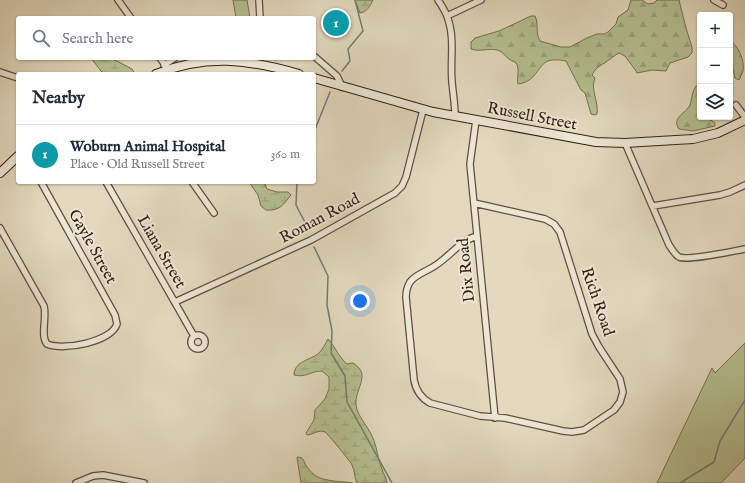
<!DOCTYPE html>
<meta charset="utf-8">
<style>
:root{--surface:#fff;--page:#f2f2f3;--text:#1f2937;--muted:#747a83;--line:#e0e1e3;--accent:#8f2418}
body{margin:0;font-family:"IM FELL English",serif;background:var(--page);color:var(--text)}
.controls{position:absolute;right:12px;top:12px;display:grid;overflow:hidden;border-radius:4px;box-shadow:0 1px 3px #0004}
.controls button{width:36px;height:36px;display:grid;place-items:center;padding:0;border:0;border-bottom:1px solid var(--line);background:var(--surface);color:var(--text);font:20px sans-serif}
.you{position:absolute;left:360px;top:301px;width:14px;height:14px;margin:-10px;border:3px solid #fff;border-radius:50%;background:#1a73e8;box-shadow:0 0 0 6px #1a73e833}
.badge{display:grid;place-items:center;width:26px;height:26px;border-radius:50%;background:var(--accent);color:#fff;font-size:13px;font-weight:700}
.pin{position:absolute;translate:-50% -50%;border:2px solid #fff;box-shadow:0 1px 4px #0006}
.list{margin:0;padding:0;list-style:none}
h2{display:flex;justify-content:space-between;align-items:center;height:52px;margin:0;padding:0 16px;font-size:17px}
h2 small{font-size:13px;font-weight:400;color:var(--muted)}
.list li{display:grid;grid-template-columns:26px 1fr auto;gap:12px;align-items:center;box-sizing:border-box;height:60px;padding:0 16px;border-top:1px solid var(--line)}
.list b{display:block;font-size:15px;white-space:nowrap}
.list p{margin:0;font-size:13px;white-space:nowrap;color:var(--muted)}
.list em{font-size:13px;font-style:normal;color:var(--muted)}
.icon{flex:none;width:22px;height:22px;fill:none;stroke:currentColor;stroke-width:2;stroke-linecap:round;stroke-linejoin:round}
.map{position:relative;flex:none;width:745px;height:483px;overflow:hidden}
.search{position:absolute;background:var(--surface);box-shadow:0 1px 3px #0004;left:16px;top:16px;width:300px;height:44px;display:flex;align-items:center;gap:10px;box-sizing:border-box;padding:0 14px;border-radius:4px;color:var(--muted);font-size:15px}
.panel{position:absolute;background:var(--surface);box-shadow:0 1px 3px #0004;left:16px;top:72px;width:300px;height:112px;border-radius:4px}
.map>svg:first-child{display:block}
.forest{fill:url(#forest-firs);stroke:#747052}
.wetland{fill:url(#wetland-marsh);stroke:#747052}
.park{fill:#b4bf90;stroke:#747052}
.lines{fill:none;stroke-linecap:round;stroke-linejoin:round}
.stream{stroke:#6e7d72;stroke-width:1.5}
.street-casing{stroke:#5f4f3e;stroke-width:8}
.secondary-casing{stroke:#332113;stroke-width:10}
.street{stroke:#ece6d5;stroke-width:5.5}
.secondary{stroke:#ece6d5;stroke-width:8}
.labels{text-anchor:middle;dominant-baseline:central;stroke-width:4;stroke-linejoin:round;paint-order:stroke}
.street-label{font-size:16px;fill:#332113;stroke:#ece6d5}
</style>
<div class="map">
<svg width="745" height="483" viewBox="0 0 745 483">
<defs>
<pattern id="forest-firs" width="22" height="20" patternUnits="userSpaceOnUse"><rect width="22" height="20" fill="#b4bf90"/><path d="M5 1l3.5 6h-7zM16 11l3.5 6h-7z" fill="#9ba47b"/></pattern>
<pattern id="wetland-marsh" width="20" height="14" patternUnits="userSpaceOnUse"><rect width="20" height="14" fill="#b4bf90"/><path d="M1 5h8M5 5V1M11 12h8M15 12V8" fill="none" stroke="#9ba47b"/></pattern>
</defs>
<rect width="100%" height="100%" fill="#e2d9be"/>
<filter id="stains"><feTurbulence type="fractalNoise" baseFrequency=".005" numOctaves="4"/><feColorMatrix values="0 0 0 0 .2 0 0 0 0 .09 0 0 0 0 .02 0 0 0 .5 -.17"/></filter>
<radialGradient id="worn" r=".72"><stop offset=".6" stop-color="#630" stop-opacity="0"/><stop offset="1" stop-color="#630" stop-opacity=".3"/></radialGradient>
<path class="forest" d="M 631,0 L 642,0 L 648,4 L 654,3 L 657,0 L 679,0 L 686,28 L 692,47 L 692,53 L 688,57 L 670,63 L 666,71 L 652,70 L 637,73 L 636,71 L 625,56 L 619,53 C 615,55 613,57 610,59 C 603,65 596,66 592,75 L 595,78 C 590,89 599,102 597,114 L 595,115 L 591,114 L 585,93 L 581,90 L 566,61 C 560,60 554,59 548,61 C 538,65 536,82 518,84 C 516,77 521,68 515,62 C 505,59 505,52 497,50 C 489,48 479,52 471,49 L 471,42 L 475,38 L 499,31 L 531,16 L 535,16 C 539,24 535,33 540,41 L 561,47 L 570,47 L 587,38 L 597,34 L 604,34 L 608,32 L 616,24 L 618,17 L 628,10 Z
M 730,40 C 738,46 745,60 743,71 C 742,74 740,77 739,80 L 735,78 L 733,69 L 730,62 Z
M 696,86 L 699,87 L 700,90 L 700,117 L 706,117 L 715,123 L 715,126 L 693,131 L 679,129 C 671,118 686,113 690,105 C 692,98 692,92 696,86 Z"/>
<path class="wetland" d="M 355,0 L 373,0 C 370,6 367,12 360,13 Z
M 91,58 L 111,58 L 132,69 L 135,74 L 105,74 L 101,71 Z
M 249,182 L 264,182 L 267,189 L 277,192 L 288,192 L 291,195 C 283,205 280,211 266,210 L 261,206 L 258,195 Z
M 328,339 L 330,341 C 336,349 339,357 347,364 L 353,363 C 374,376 351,390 357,410 C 360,418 367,426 371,434 C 377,445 377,457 382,469 C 383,474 387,478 387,483 L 357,483 C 354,477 355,471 352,465 C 351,462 327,433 325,432 C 319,429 312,435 307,435 L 306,433 L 314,420 L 315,410 L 325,399 L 329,389 L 329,377 L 322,371 C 311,371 306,378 294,375 C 294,361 311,360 319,353 C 323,349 325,344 328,339 Z
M 297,457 C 305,457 303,462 307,467 C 309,470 313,474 316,476 C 326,482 342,481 353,483 L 301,483 Z"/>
<path class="park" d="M 233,0 L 247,0 L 250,18 L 236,18 Z
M 745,343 L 745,458 L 721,483 L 657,483 L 712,368 L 715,373 Z"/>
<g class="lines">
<path class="stream" d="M 342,71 L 350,61 L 348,49 L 363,31 L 355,0
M 314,132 L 330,92
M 297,182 L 296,205 L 309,230
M 314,247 L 328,276 L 327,305 L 332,331 L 331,353 L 345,376 L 347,402 L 392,483
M 680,483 L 714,462 L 720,441 L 745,400"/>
<defs>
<path id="street" d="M 118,0 L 131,18
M 259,0 L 260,18
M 438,0 C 442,6 446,12 448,19 C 455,39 450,61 452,82 C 453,94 455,104 455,116
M 714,0 L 723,5
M 447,16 L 481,0
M 314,56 L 337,76 L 342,87
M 160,58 L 168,69
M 164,65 L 175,58
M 0,72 L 18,78
M 736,105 L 745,117
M 476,120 L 470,164 L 495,418
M 625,143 L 669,245 C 672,249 675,255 679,257 C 688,261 733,251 745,249
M 106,182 L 194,336
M 192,182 L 214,213
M 474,203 L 545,219 L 554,224 L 560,232 L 592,334 L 599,347 L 620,379 L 623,392 L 620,402 L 614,410 L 584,430 L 572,432 L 563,431 L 505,418 L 480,416 L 430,403 C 421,398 416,391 414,380 L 406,297 C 406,292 407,287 410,282 C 416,274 428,271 436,265 C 450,256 461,240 477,236
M 653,206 L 720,195 L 730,192 L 745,185
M 0,228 L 44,306 C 47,318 40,336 47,344 C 64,351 111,342 117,324 L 115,315 L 41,182
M 175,302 L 311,240 L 395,193 L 402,186 L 406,177 L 423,110
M191 342a7 7 0 1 1 14 0a7 7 0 1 1-14 0Z
M 76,483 L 93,476 L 103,475 L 144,483"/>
<path id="secondary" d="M 156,74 C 206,54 248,59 299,74
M 314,78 L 433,112 L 596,142 L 625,143 L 693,139 L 718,133 L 745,120
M 0,173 L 18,156"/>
</defs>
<use href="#street" class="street-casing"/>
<use href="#secondary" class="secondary-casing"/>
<use href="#street" class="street"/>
<use href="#secondary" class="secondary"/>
</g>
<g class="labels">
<g class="street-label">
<text transform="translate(532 117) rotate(11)">Russell Street</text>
<text transform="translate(320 219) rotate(-28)">Roman Road</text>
<text transform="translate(92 247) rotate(61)">Gayle Street</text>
<text transform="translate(161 252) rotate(60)">Liana Street</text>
<text transform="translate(467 270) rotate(-96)">Dix Road</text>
<text transform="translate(597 302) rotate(71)">Rich Road</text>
</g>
</g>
<rect width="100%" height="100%" filter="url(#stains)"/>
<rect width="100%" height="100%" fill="url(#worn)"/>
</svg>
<div class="controls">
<button>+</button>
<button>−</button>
<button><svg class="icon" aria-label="layers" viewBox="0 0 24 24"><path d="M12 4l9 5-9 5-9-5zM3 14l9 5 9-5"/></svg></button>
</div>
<div class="you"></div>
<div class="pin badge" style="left:336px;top:23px;background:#0f9aa8">1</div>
<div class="search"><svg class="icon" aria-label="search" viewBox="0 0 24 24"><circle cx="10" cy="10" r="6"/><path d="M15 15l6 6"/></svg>Search here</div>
<section class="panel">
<h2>Nearby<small></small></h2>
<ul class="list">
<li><span class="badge" style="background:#0f9aa8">1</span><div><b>Woburn Animal Hospital</b><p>Place · Old Russell Street</p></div><em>360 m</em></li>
</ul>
</section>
</div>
